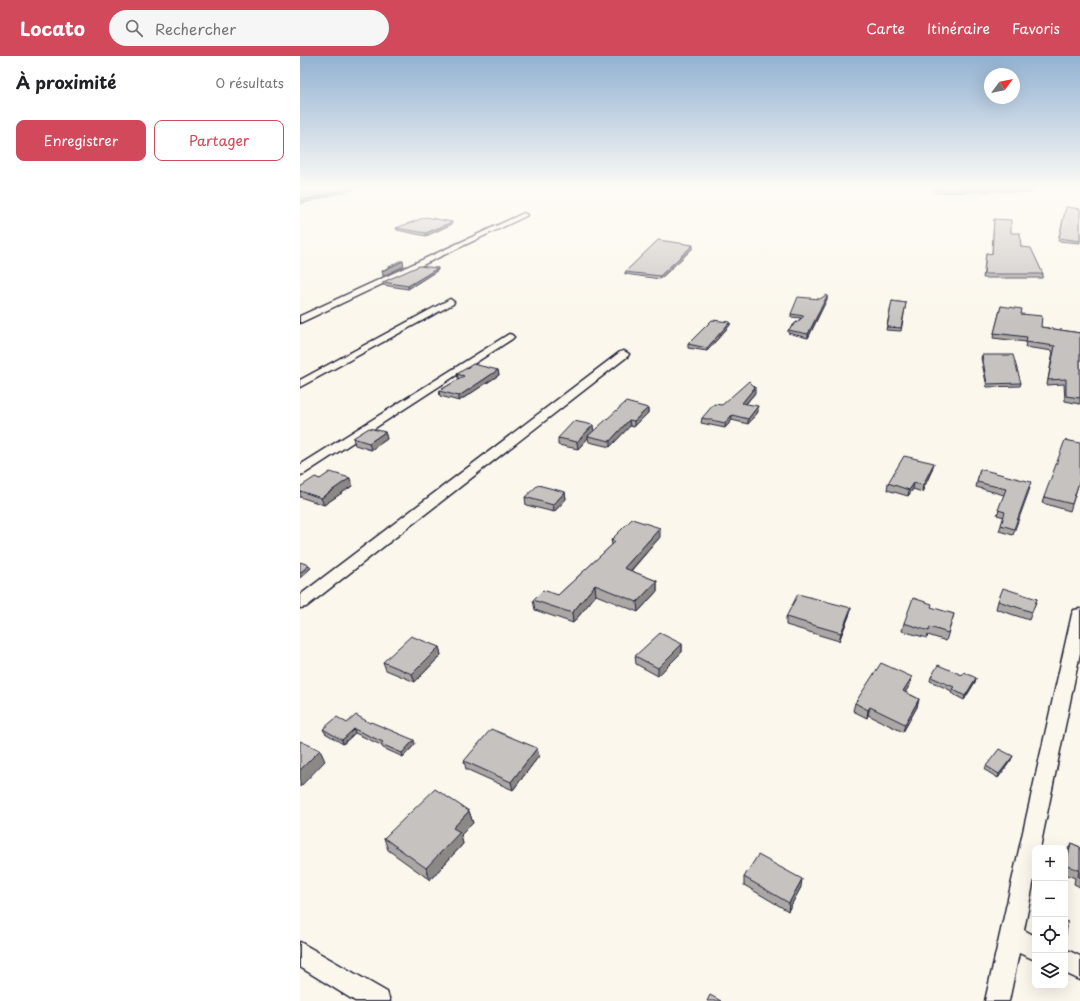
<!DOCTYPE html>
<html lang="fr">
<meta charset="utf-8">
<style>
:root{--surface:#fff;--page:#f6f6f6;--text:#202124;--muted:#757577;--line:#e0e0e0;--accent:#d1495b}
body{margin:0;font-family:"Playpen Sans",sans-serif;background:var(--page);color:var(--text)}
.controls{position:absolute;right:12px;bottom:12px;display:grid;overflow:hidden;border-radius:8px;box-shadow:0 4px 16px #0002}
.controls button{width:36px;height:36px;display:grid;place-items:center;padding:0;border:0;border-bottom:1px solid var(--line);background:var(--surface);color:var(--text);font:20px sans-serif}
.compass{position:absolute;left:684px;top:12px;width:36px;height:36px;border-radius:50%;background:var(--surface);box-shadow:0 4px 16px #0002;rotate:58deg}
.list{margin:0;padding:0;list-style:none}
h2{display:flex;justify-content:space-between;align-items:center;height:52px;margin:0;padding:0 16px;font-size:17px}
h2 small{font-size:13px;font-weight:400;color:var(--muted)}
.actions{display:flex;gap:8px;padding:12px 16px}
.actions a{flex:1;padding:9px 0;border:1px solid var(--accent);border-radius:8px;text-align:center;font-size:14px;color:var(--accent)}
.actions .main{background:var(--accent);color:#fff}
.icon{flex:none;width:22px;height:22px;fill:none;stroke:currentColor;stroke-width:2;stroke-linecap:round;stroke-linejoin:round}
.map{position:relative;flex:none;width:780px;height:945px;overflow:hidden}
header{display:flex;align-items:center;gap:24px;box-sizing:border-box;height:56px;padding:0 20px;background:var(--accent);color:#fff}
header strong{font-size:19px}
nav{display:flex;gap:22px;margin-inline-start:auto;font-size:14px}
.search{width:280px;height:36px;background:var(--page);display:flex;align-items:center;gap:10px;box-sizing:border-box;padding:0 14px;border-radius:22px;color:var(--muted);font-size:15px}
main{display:flex}
aside{flex:1;background:var(--surface)}
.map>svg:first-child{display:block}
.lines{fill:none;stroke-linecap:round;stroke-linejoin:round}
.street-casing{stroke:#22223b;stroke-width:3}
.street{fill:#fbf7ec;fill-rule:evenodd}
.wall{fill:#aaa7a5;stroke:#22223b}
.shaded-wall{fill:#8b8886;stroke:#22223b}
.building{fill:#c6c2c0;stroke:#22223b}
</style>
<header>
<strong>Locato</strong>
<div class="search"><svg class="icon" aria-label="search" viewBox="0 0 24 24"><circle cx="10" cy="10" r="6"/><path d="M15 15l6 6"/></svg>Rechercher</div>
<nav><a>Carte</a><a>Itinéraire</a><a>Favoris</a></nav>
</header>
<main>
<aside>
<h2>À proximité<small>0 résultats</small></h2>
<ul class="list">
</ul>
<div class="actions"><a class="main">Enregistrer</a><a>Partager</a></div>
</aside>
<div class="map">
<svg width="780" height="945" viewBox="0 0 780 945">
<rect width="100%" height="100%" fill="#fbf7ec"/>
<filter id="ink" filterUnits="userSpaceOnUse"><feTurbulence type="fractalNoise" baseFrequency=".025" numOctaves="2"/><feDisplacementMap in="SourceGraphic" scale="8" xChannelSelector="R" yChannelSelector="G"/><feConvolveMatrix kernelMatrix="1 2 1 2 8 2 1 2 1" color-interpolation-filters="sRGB"/></filter>
<g filter="url(#ink)">
<g class="lines">
<defs>
<path id="street" d="M 224,157 L 227,159 L 226,160 L 0,267 L 0,260 Z
M 150,243 L 154,246 L 153,248 L 0,331 L 0,324 Z
M 209,278 L 212,279 L 214,281 L 212,283 L 4,418 L 0,419 L 0,409 Z
M 324,295 L 329,298 L 328,300 L 6,551 L 0,552 L 0,539 L 320,296 Z
M 780,553 L 780,597 L 740,792 L 735,792 L 735,818 L 724,874 L 735,880 L 735,904 L 719,897 L 709,945 L 685,945 L 772,558 L 774,554 Z
M 0,886 L 87,936 L 90,945 L 55,945 L 0,911 Z
M 765,893 L 780,900 L 780,924 L 765,917 Z"/>
</defs>
<use href="#street" class="street-casing"/>
<use href="#street" class="street"/>
</g>
<path class="wall" d="M 629,131 L 731,131 L 732,134 L 732,137 L 698,135 L 636,137 Z
M 766,151 L 780,153 L 780,187 L 758,185 Z
M 694,163 L 711,177 L 721,191 L 743,218 L 742,222 L 683,222 L 686,197 L 692,198 Z
M 152,168 L 126,180 L 97,174 L 96,172 Z
M 393,192 L 360,223 L 325,218 L 325,216 Z
M 138,214 L 108,233 L 83,229 L 83,226 Z
M 527,240 L 527,243 L 508,282 L 488,277 L 488,274 L 501,262 L 491,261 L 491,258 Z
M 592,245 L 606,247 L 601,275 L 586,274 Z
M 701,250 L 721,258 L 741,271 L 780,277 L 780,348 L 765,345 L 764,328 L 747,329 L 753,295 L 725,291 L 726,286 L 693,282 Z
M 430,266 L 430,269 L 407,295 L 388,292 L 388,288 Z
M 682,299 L 721,327 L 720,330 L 687,331 L 681,302 Z
M 198,314 L 199,319 L 159,345 L 140,340 L 139,335 L 159,323 L 158,322 L 157,318 Z
M 455,337 L 446,348 L 458,356 L 448,368 L 432,364 L 425,372 L 401,367 L 402,362 L 422,349 Z
M 348,352 L 348,357 L 334,371 L 330,370 L 310,391 L 289,386 L 288,382 L 278,393 L 258,389 L 258,382 L 294,375 Z
M 85,376 L 87,383 L 71,394 L 55,389 L 53,382 Z
M 680,413 L 730,432 L 713,479 L 699,475 L 704,461 L 697,459 L 704,439 L 676,431 Z
M 632,414 L 622,436 L 613,433 L 608,440 L 587,434 L 588,427 Z
M 20,423 L 52,430 L 24,449 L 0,441 L 0,431 Z
M 780,423 L 770,455 L 742,447 L 744,441 Z
M 265,436 L 266,443 L 254,456 L 226,449 L 225,441 Z
M 360,481 L 331,515 L 357,525 L 357,535 L 338,556 L 296,539 L 273,567 L 235,554 L 233,544 L 258,539 L 312,489 L 311,484 Z
M 737,543 L 729,564 L 696,553 L 698,545 Z
M 551,552 L 549,560 L 539,585 L 486,569 L 486,561 Z
M 631,552 L 654,558 L 646,585 L 628,579 L 627,582 L 602,575 L 604,567 Z
M 382,588 L 382,596 L 358,620 L 336,608 L 335,600 Z
M 139,591 L 141,599 L 115,626 L 86,614 L 83,606 Z
M 662,619 L 676,622 L 675,626 L 664,644 L 651,637 L 652,635 L 630,625 L 631,621 Z
M 612,621 L 610,629 L 605,636 L 619,643 L 617,651 L 603,676 L 568,659 L 567,662 L 553,655 L 555,647 Z
M 47,667 L 70,667 L 115,688 L 103,701 L 83,692 L 81,689 L 55,677 L 43,688 L 25,677 L 23,673 Z
M 239,700 L 213,734 L 166,713 L 164,705 Z
M 711,704 L 698,722 L 685,714 L 686,710 Z
M 169,755 L 173,767 L 161,779 L 163,788 L 130,824 L 88,794 L 84,782 Z
M 771,787 L 780,791 L 780,831 L 774,828 L 775,822 L 765,818 L 765,805 L 767,795 Z
M 444,821 L 501,831 L 488,855 L 444,829 Z"/>
<path class="shaded-wall" d="M 52,131 L 61,131 L 0,148 L 0,145 Z
M 152,166 L 152,168 L 126,180 L 126,177 Z
M 393,189 L 393,192 L 360,223 L 360,220 Z
M 103,205 L 104,210 L 83,220 L 82,215 Z
M 138,212 L 138,214 L 108,233 L 108,230 Z
M 527,240 L 527,243 L 508,282 L 508,278 Z
M 430,266 L 430,269 L 407,295 L 407,292 Z
M 198,314 L 199,319 L 159,345 L 159,340 Z
M 455,331 L 455,337 L 442,352 L 442,347 Z
M 458,350 L 458,356 L 448,368 L 448,363 Z
M 348,352 L 348,357 L 334,371 L 334,365 Z
M 432,359 L 432,364 L 425,372 L 425,367 Z
M 329,364 L 330,370 L 310,391 L 310,385 Z
M 293,369 L 294,376 L 288,380 L 288,382 L 278,393 L 277,386 Z
M 85,376 L 87,383 L 71,394 L 69,387 Z
M 634,407 L 632,414 L 622,436 L 623,429 Z
M 50,422 L 52,430 L 24,449 L 21,442 Z
M 614,427 L 613,433 L 608,440 L 609,434 Z
M 265,436 L 266,443 L 254,456 L 253,449 Z
M 360,472 L 360,481 L 324,522 L 324,512 Z
M 9,509 L 11,512 L 0,522 L 0,517 Z
M 357,525 L 357,535 L 338,556 L 337,546 Z
M 295,529 L 296,539 L 273,567 L 272,557 Z
M 551,552 L 549,560 L 539,585 L 541,577 Z
M 382,588 L 382,596 L 358,620 L 358,612 Z
M 139,591 L 141,599 L 115,626 L 112,618 Z
M 612,621 L 610,629 L 601,643 L 603,635 Z
M 676,622 L 675,626 L 664,644 L 665,640 Z
M 619,643 L 617,651 L 603,676 L 605,668 Z
M 570,651 L 568,659 L 567,662 L 568,654 Z
M 54,673 L 55,677 L 43,688 L 42,684 Z
M 114,684 L 115,688 L 103,701 L 102,697 Z
M 237,692 L 239,700 L 213,734 L 211,726 Z
M 20,694 L 25,705 L 0,731 L 0,714 Z
M 713,700 L 711,704 L 698,722 L 699,718 Z
M 169,755 L 173,767 L 161,779 L 163,788 L 130,824 L 126,812 L 153,772 Z
M 502,823 L 501,831 L 488,855 L 489,847 Z"/>
<path class="building" d="M 0,131 L 52,131 L 0,145 Z
M 633,131 L 731,131 L 732,134 L 699,132 L 637,134 Z
M 766,151 L 780,153 L 780,185 L 759,182 Z
M 126,161 L 152,166 L 126,177 L 96,172 Z
M 694,163 L 711,164 L 711,177 L 720,177 L 721,191 L 731,192 L 743,218 L 684,218 L 686,197 L 692,198 Z
M 358,184 L 393,189 L 360,220 L 325,216 Z
M 99,205 L 103,205 L 82,215 Z
M 119,210 L 138,212 L 108,230 L 83,226 Z
M 526,239 L 527,240 L 508,278 L 488,274 L 504,260 L 491,258 L 498,241 L 520,243 Z
M 592,245 L 606,247 L 601,272 L 587,271 Z
M 701,250 L 722,253 L 721,258 L 742,260 L 741,271 L 780,277 L 780,342 L 766,340 L 766,323 L 748,324 L 755,290 L 726,286 L 727,281 L 694,277 Z
M 412,264 L 430,266 L 407,292 L 388,288 Z
M 682,299 L 713,299 L 721,327 L 687,328 Z
M 173,308 L 198,314 L 159,340 L 139,335 L 164,320 L 157,318 Z
M 449,325 L 455,331 L 442,347 L 458,350 L 448,363 L 432,359 L 425,367 L 402,362 L 414,348 L 422,349 Z
M 326,346 L 348,352 L 334,365 L 329,364 L 310,385 L 288,380 Z
M 274,365 L 293,369 L 277,386 L 258,382 Z
M 69,372 L 85,376 L 69,387 L 53,382 Z
M 765,384 L 780,387 L 780,423 L 772,448 L 744,441 Z
M 604,400 L 634,407 L 623,429 L 614,427 L 609,434 L 588,427 Z
M 680,413 L 731,426 L 714,473 L 701,469 L 705,456 L 698,454 L 706,433 L 677,426 Z
M 30,416 L 50,422 L 21,442 L 0,435 L 0,431 L 15,421 L 20,423 Z
M 238,429 L 265,436 L 253,449 L 225,441 Z
M 332,463 L 360,472 L 324,512 L 357,525 L 337,546 L 295,529 L 272,557 L 233,544 L 243,534 L 258,539 L 315,486 L 311,484 Z
M 0,506 L 9,509 L 0,517 Z
M 703,532 L 737,543 L 732,556 L 698,545 Z
M 498,538 L 551,552 L 541,577 L 486,561 Z
M 613,542 L 632,548 L 631,551 L 654,558 L 648,577 L 630,571 L 629,575 L 604,567 Z
M 360,577 L 382,588 L 358,612 L 335,600 Z
M 111,580 L 139,591 L 112,618 L 83,606 Z
M 581,607 L 612,621 L 603,635 L 619,643 L 605,668 L 570,651 L 568,654 L 555,647 Z
M 638,609 L 662,619 L 664,616 L 676,622 L 665,640 L 652,633 L 654,631 L 631,621 Z
M 56,659 L 70,667 L 71,666 L 114,684 L 102,697 L 81,688 L 83,686 L 54,673 L 42,684 L 23,673 L 37,661 L 47,667 Z
M 191,673 L 237,692 L 211,726 L 164,705 Z
M 0,685 L 20,694 L 0,714 Z
M 699,693 L 713,700 L 699,718 L 686,710 Z
M 135,733 L 169,755 L 153,772 L 160,776 L 126,812 L 84,782 Z
M 771,787 L 780,791 L 780,821 L 778,821 L 779,814 L 766,809 Z
M 458,799 L 502,823 L 489,847 L 444,821 Z
M 765,865 L 768,866 L 765,884 Z
M 410,939 L 421,945 L 407,945 Z"/>
</g>
<linearGradient id="sky" x2="0" y2="1"><stop stop-color="#92b2d2"/><stop offset="0.5" stop-color="#fdfbf6"/><stop offset="1" stop-color="#fdfbf6" stop-opacity="0"/></linearGradient>
<rect width="780" height="264" fill="url(#sky)"/>
</svg>
<div class="controls">
<button>+</button>
<button>−</button>
<button><svg class="icon" aria-label="locate" viewBox="0 0 24 24"><circle cx="12" cy="12" r="6"/><path d="M12 2v4M12 18v4M2 12h4M18 12h4"/></svg></button>
<button><svg class="icon" aria-label="layers" viewBox="0 0 24 24"><path d="M12 4l9 5-9 5-9-5zM3 14l9 5 9-5"/></svg></button>
</div>
<svg class="compass" viewBox="-18 -18 36 36"><path d="M0-13l5 13h-10z" fill="#e53935"/><path d="M0 13l5-13h-10z" fill="#757577"/></svg>
</div>
</main>
